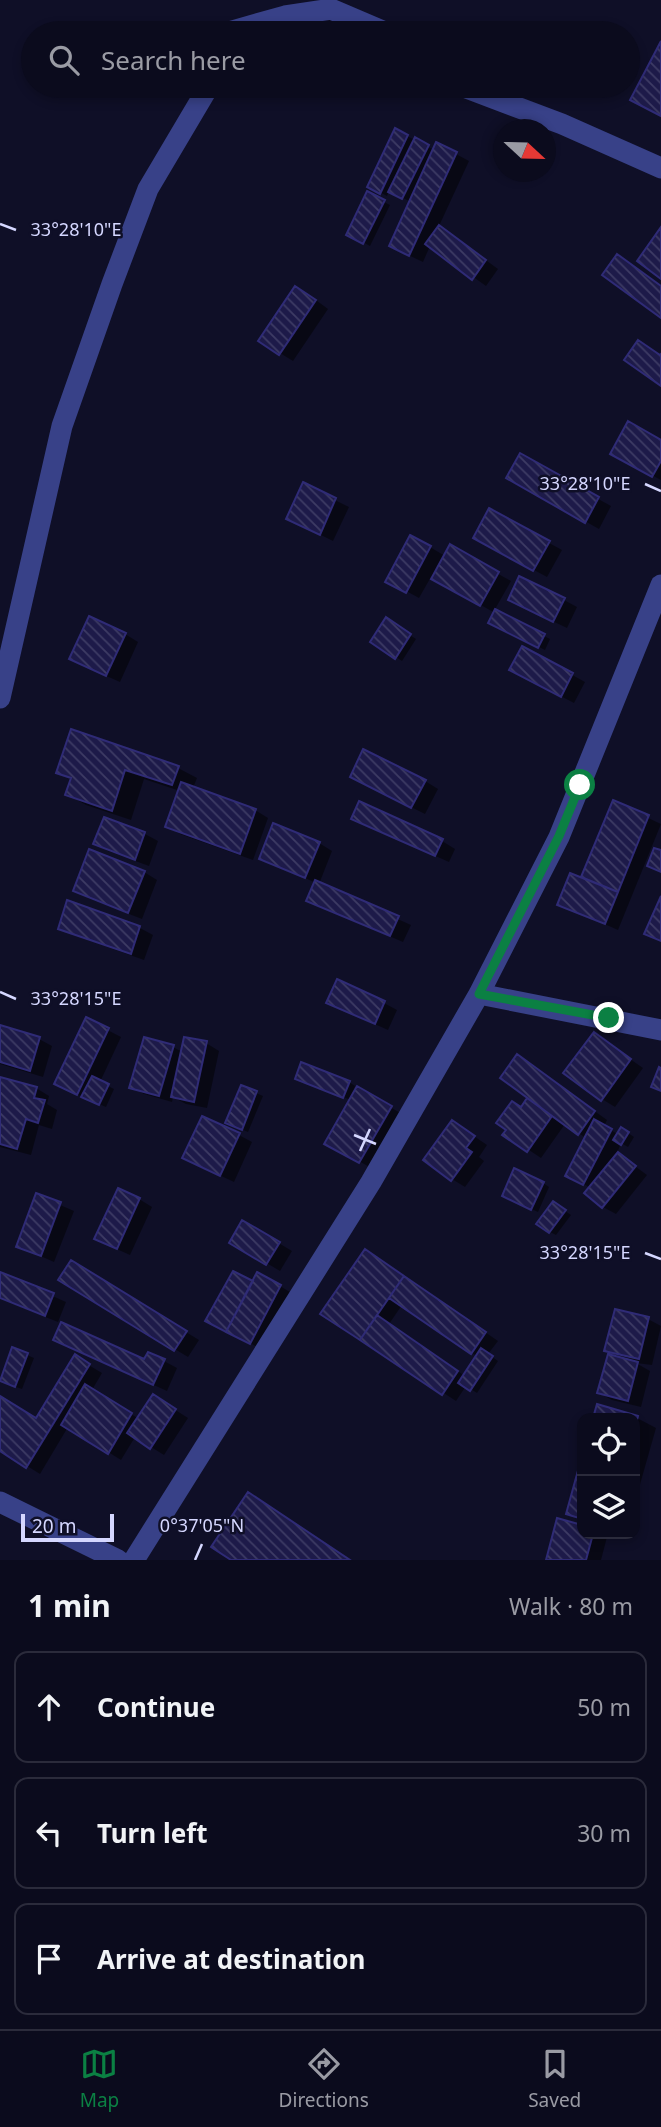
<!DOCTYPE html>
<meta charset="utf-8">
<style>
:root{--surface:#0b0b1d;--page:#141426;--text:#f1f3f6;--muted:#9a9ba4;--line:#2b2b3b;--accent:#0b8043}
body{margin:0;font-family:"Noto Sans",sans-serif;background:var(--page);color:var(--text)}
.controls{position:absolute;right:21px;bottom:21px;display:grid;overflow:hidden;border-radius:14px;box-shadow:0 4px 10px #0003}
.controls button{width:63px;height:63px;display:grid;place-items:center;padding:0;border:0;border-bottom:2px solid var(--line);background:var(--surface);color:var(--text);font:35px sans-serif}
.compass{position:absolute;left:493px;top:119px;width:63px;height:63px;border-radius:50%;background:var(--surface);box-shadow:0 4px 10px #0003;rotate:112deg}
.scale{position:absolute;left:21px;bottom:18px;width:93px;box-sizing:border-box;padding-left:7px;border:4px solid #d5d7ff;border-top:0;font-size:19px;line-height:24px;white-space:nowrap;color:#d5d7ff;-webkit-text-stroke:5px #0f0f27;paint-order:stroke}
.stop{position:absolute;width:21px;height:21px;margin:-16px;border:5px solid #0b8043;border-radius:50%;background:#fff}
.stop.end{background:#0b8043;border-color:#fff;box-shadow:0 2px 7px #0008}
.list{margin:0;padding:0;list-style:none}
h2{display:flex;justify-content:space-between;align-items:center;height:91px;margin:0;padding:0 28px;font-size:30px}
h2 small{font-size:23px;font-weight:400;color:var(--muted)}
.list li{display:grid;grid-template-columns:46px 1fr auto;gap:21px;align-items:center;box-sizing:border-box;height:112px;margin:0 14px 14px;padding:0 14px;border:2px solid var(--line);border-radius:14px}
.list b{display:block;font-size:26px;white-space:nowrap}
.list em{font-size:23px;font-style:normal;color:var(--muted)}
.icon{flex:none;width:38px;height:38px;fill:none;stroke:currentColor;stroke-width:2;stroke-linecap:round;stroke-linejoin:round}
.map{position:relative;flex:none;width:661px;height:1560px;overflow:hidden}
.search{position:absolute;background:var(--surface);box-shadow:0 4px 10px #0003;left:21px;right:21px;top:21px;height:77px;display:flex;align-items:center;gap:18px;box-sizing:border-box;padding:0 24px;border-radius:38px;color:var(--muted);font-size:26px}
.sheet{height:469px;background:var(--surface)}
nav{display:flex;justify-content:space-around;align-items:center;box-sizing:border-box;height:98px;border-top:2px solid var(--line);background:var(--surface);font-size:19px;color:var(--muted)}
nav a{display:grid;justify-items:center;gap:4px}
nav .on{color:var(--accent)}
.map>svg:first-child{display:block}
.shadow{fill:#0007;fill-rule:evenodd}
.building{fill:url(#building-back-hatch);stroke:#2f2b76;stroke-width:2}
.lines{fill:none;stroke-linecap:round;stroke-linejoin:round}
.minor{stroke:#384188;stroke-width:21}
.route{stroke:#0b8043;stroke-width:9}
.ticks{fill:none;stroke:#d5d7ff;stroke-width:2.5}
.ticks-label{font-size:18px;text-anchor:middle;fill:#d5d7ff;stroke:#0f0f27;stroke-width:5;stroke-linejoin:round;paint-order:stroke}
</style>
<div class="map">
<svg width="661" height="1560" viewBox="0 0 661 1560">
<defs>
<pattern id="building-back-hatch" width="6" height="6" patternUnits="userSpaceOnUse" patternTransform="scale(1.75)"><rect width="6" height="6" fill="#1d1a49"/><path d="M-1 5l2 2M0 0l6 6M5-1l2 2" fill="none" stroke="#3d3b64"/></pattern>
</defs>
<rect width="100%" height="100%" fill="#0f0f27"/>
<path class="shadow" d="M 407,136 L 434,150 L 456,154 L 469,161 L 439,226 L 498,269 L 486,286 L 430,246 L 423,262 L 404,253 L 411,202 L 389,191 L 387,196 L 370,187 Z
M 368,194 L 390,205 L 370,246 L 348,234 Z
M 309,295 L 328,309 L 293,361 L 280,353 Z
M 661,442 L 661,480 L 625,461 Z
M 520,456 L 611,506 L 599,529 L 508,478 Z
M 304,485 L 349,507 L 333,541 L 301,525 Z
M 490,511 L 562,550 L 547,577 L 475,538 Z
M 430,547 L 445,556 L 450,547 L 511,581 L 494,611 L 550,639 L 545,650 L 497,626 L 495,613 L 431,577 L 419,598 L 388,581 Z
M 564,600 L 577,607 L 567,628 L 523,607 Z
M 386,620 L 416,639 L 402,661 L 372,641 Z
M 125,634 L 138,642 L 120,682 L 84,666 Z
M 523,648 L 585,682 L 574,703 L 524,677 Z
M 178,768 L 197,778 L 193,788 L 255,810 L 268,818 L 253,860 L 180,834 L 167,826 L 180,791 L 144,779 L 131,820 L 86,805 L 67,794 L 72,780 L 58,772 Z
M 425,781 L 438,789 L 425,814 L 365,784 Z
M 614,802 L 661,824 L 618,930 L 559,904 L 582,880 Z
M 105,819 L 145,834 L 158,841 L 149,866 L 108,851 L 95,844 Z
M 366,825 L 442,841 L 455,849 L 449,862 Z
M 319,843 L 332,851 L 319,884 L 411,925 L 403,942 L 322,907 L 316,883 L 261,858 Z
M 144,872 L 157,880 L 142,919 L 88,898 L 75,890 Z
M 68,903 L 140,928 L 153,935 L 144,960 L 73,935 L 60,928 Z
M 384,1003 L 397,1010 L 388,1030 L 341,1009 Z
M 86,1019 L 121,1037 L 100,1082 L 114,1089 L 106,1107 L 69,1091 Z
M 0,1027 L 39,1039 L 52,1046 L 43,1077 L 0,1064 Z
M 594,1034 L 643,1068 L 615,1107 L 602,1099 Z
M 206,1043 L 219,1051 L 207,1108 L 186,1104 L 173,1097 L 172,1102 L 144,1094 L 131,1087 L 173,1047 L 182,1052 Z
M 518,1056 L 607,1120 L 604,1126 L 619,1135 L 622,1129 L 634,1137 L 628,1147 L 621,1143 L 617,1153 L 647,1175 L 616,1214 L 603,1207 L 591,1188 L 567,1175 L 586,1138 L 565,1124 L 541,1158 L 505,1134 L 530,1098 Z
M 0,1078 L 36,1088 L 49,1096 L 47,1104 L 57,1110 L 52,1129 L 39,1125 L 31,1155 L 0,1147 Z
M 303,1082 L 349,1082 L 355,1086 L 351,1096 L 353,1097 L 358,1089 L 404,1115 L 373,1169 L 327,1143 L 351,1100 Z
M 242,1087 L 263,1096 L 248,1132 L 234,1126 Z
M 465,1130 L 487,1145 L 479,1157 L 484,1161 L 465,1187 L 452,1179 Z
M 239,1135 L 252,1142 L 234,1182 L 198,1165 Z
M 543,1183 L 549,1187 L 538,1212 L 510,1199 Z
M 37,1195 L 74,1211 L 54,1262 L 18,1246 Z
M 139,1199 L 152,1207 L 130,1255 L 110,1246 Z
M 559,1207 L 571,1215 L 556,1235 L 550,1232 Z
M 243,1222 L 292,1251 L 280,1271 L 231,1242 Z
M 378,1258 L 498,1341 L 488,1354 L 498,1361 L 477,1393 L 466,1386 L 456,1401 L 323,1314 ZM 402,1305 L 478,1357 L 465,1376 L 389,1324 Z
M 71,1262 L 199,1340 L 188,1357 L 60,1280 Z
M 0,1273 L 66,1302 L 58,1322 L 0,1299 Z
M 280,1286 L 293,1294 L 263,1350 L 221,1328 Z
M 648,1319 L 661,1326 L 652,1365 L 636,1363 L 650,1371 L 641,1407 L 612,1400 L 599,1393 L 619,1358 L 606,1350 Z
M 68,1346 L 145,1362 L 164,1361 L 177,1368 L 167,1391 Z
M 13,1349 L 34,1358 L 22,1389 L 7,1384 Z
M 75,1357 L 102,1373 L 92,1390 L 139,1419 L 166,1404 L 188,1418 L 164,1455 L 135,1437 L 121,1460 L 68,1427 L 40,1474 L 0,1449 L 0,1398 L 37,1420 Z
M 598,1407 L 637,1418 L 656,1428 L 635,1502 L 635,1418 L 595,1418 Z
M 582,1462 L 582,1522 L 568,1513 Z
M 558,1520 L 582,1526 L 582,1534 L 601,1534 L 607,1537 L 601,1560 L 547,1560 Z"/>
<path class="building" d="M 661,41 L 661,116 L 630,100 Z
M 395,128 L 408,135 L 380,194 L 367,187 Z
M 415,137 L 429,145 L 402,199 L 388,192 Z
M 436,142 L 457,152 L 409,256 L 389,246 Z
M 367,191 L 385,200 L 363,244 L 346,235 Z
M 439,225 L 486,260 L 472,280 L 425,244 Z
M 661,227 L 661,279 L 637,261 Z
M 617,254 L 661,286 L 661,318 L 602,275 Z
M 295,286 L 316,300 L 279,355 L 258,341 Z
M 638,340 L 660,355 L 661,354 L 661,386 L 624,360 Z
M 628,421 L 661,440 L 661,461 L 652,477 L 610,454 Z
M 520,453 L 599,497 L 585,523 L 506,478 Z
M 303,482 L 336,498 L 320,535 L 286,519 Z
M 489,508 L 550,541 L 533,571 L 473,538 Z
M 410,535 L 431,546 L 406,593 L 385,582 Z
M 450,544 L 499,572 L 480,606 L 431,579 Z
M 519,576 L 565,598 L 553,622 L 508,600 Z
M 495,609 L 545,634 L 538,648 L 488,623 Z
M 89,616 L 126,633 L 106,676 L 69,659 Z
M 386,617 L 411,634 L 395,659 L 370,642 Z
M 522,646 L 573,673 L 561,697 L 509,670 Z
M 71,729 L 179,766 L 172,785 L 125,770 L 112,811 L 65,795 L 71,778 L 56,773 Z
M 363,749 L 426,780 L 411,808 L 350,777 Z
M 181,782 L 256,809 L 240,854 L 165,827 Z
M 613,800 L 649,815 L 618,892 L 581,877 Z
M 359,801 L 443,839 L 435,856 L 351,819 Z
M 104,817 L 145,832 L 135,860 L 93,844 Z
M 273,823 L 320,842 L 305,878 L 259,859 Z
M 654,848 L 661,850 L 661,872 L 647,866 Z
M 89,849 L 145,871 L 128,913 L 73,891 Z
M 570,873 L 618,892 L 605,924 L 557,905 Z
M 315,880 L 399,916 L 390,936 L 306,901 Z
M 661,896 L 661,941 L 644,934 Z
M 67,900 L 140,926 L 131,954 L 58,929 Z
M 337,979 L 385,1001 L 375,1024 L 326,1003 Z
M 86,1017 L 109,1028 L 77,1095 L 54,1084 Z
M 0,1025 L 40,1037 L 30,1071 L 0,1062 Z
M 594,1032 L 631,1059 L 601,1101 L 563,1073 Z
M 144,1037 L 174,1045 L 159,1096 L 129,1088 Z
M 184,1037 L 207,1041 L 194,1102 L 171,1097 Z
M 517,1054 L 595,1111 L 578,1135 L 500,1078 Z
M 301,1062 L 350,1081 L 343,1098 L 295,1079 Z
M 659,1067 L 661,1068 L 661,1091 L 651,1087 Z
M 92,1076 L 109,1084 L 99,1105 L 81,1097 Z
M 0,1077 L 37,1087 L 34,1098 L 45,1100 L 38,1123 L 26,1119 L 17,1149 L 0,1144 Z
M 241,1085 L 257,1091 L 242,1130 L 225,1123 Z
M 357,1086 L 392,1106 L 359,1163 L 324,1144 Z
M 527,1098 L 552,1116 L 527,1152 L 502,1135 L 506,1130 L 496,1123 L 512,1101 L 521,1107 Z
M 202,1116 L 240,1133 L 220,1176 L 182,1158 Z
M 594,1119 L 612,1129 L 583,1185 L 565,1176 Z
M 452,1120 L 475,1136 L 466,1148 L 472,1152 L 451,1181 L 423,1160 Z
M 621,1127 L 629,1132 L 621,1145 L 613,1140 Z
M 618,1152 L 636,1166 L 602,1208 L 584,1193 Z
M 514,1168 L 544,1182 L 531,1210 L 502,1196 Z
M 118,1188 L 140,1198 L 117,1249 L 94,1239 Z
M 36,1193 L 61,1202 L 41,1256 L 16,1247 Z
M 553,1201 L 566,1210 L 549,1233 L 536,1224 Z
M 242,1220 L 280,1242 L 266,1265 L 229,1243 Z
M 365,1249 L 404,1276 L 360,1340 L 320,1314 Z
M 71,1260 L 187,1331 L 174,1351 L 58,1280 Z
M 233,1271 L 253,1281 L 226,1332 L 205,1321 Z
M 0,1272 L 54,1293 L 45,1316 L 0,1298 Z
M 257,1272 L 281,1285 L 250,1344 L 226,1332 Z
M 404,1276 L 486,1332 L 471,1354 L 389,1298 Z
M 615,1309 L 649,1317 L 639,1359 L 604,1351 Z
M 377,1315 L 458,1371 L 442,1395 L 360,1340 Z
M 61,1322 L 144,1359 L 148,1352 L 165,1359 L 153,1385 L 53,1340 Z
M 12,1347 L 28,1353 L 15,1387 L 0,1381 Z
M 481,1348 L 493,1356 L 470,1391 L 458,1383 Z
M 75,1354 L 90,1364 L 26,1468 L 0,1451 L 0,1396 L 36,1418 Z
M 608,1354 L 638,1362 L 628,1401 L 597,1393 Z
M 85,1384 L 132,1413 L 108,1454 L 61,1425 Z
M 153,1394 L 176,1409 L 150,1449 L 127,1433 Z
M 597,1404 L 638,1416 L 635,1428 L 635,1418 L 593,1418 Z
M 582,1456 L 582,1519 L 566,1514 Z
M 248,1492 L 350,1560 L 231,1560 L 211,1547 Z
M 557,1518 L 582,1525 L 582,1534 L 593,1534 L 586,1560 L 546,1560 Z"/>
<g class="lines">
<path class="minor" d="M 231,33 L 232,31 L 285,16 L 331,9 L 387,33
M 461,86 L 562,124 L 661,168
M 0,698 L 62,426 L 112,284 L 148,189 L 209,86
M 479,994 L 661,1030
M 0,1502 L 118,1560
M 134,1560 L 371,1182 L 479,994 L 559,837 L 661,585"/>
</g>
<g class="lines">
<path class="route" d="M 580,785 L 559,836 L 479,994 L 609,1018"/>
</g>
<path class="ticks" d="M 0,224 L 16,230M 645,484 L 661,491M 0,992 L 16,999M 354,1135 L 376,1144M 360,1151 L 370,1129M 645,1253 L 661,1259M 195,1560 L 202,1544"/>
<g class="ticks-label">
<text x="76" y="236">33°28'10"E</text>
<text x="585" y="490">33°28'10"E</text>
<text x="76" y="1005">33°28'15"E</text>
<text x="585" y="1259">33°28'15"E</text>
<text x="202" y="1532">0°37'05"N</text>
</g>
</svg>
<div class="controls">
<button><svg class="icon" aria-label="locate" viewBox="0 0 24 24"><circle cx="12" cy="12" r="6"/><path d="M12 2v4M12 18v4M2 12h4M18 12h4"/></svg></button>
<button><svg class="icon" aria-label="layers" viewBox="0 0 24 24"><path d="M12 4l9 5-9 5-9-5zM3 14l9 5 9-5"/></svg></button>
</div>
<svg class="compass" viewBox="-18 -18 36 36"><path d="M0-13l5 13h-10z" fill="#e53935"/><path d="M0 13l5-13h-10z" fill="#9a9ba4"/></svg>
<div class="scale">20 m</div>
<div class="stop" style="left:580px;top:785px"></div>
<div class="stop end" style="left:609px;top:1018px"></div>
<div class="search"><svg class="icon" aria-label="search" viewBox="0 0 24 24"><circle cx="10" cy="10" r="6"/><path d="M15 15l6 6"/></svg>Search here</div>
</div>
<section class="sheet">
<h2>1 min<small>Walk · 80 m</small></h2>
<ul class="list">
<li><svg class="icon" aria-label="ahead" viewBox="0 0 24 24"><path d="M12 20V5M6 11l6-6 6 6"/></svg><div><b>Continue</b></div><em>50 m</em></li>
<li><svg class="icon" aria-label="left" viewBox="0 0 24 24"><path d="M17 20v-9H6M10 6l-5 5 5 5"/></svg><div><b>Turn left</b></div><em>30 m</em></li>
<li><svg class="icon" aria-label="arrive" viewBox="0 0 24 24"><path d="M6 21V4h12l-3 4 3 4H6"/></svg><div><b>Arrive at destination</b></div></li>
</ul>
</section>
<nav>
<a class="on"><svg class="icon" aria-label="map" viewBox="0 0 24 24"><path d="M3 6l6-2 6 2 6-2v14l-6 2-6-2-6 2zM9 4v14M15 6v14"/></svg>Map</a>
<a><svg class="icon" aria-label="directions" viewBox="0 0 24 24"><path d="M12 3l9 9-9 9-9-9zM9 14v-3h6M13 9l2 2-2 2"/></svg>Directions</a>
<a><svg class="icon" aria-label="saved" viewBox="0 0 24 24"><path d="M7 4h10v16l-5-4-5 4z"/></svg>Saved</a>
</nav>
